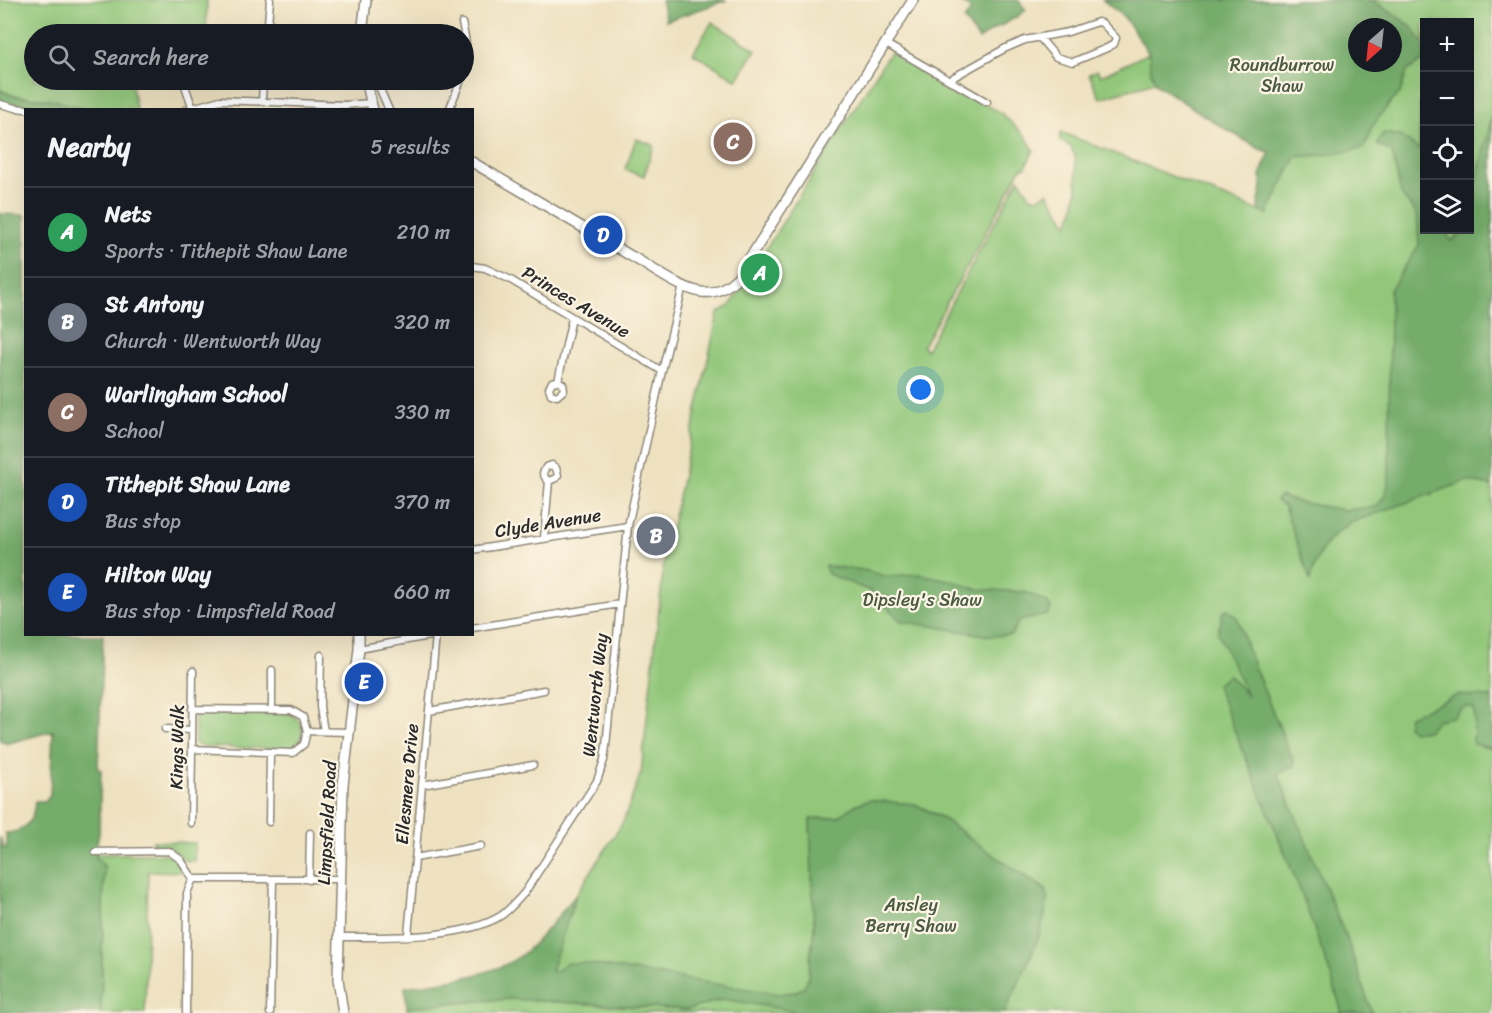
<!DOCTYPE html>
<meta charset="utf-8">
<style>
:root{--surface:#171b24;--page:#20242c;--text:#f1f3f6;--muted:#9ea1a6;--line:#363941;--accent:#8c9099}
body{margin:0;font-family:Sriracha,sans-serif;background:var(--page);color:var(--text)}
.controls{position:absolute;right:18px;top:18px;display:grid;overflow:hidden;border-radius:0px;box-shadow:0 6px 24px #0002}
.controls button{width:54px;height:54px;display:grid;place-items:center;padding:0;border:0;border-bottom:2px solid var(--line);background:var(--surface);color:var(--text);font:30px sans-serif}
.compass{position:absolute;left:1348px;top:18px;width:54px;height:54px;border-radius:50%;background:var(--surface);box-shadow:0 6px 24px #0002;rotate:207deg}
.you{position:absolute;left:921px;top:390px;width:21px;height:21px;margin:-15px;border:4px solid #fff;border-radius:50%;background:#1a73e8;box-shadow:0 0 0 9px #1a73e833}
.badge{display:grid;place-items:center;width:39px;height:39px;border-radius:50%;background:var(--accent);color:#fff;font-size:20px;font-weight:700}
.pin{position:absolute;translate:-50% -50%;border:3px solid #fff;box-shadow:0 2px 6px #0006}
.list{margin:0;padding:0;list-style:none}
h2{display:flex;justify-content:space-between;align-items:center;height:78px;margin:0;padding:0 24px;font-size:26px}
h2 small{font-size:20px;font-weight:400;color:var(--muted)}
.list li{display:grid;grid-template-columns:39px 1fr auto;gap:18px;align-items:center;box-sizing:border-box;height:90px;padding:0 24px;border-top:2px solid var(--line)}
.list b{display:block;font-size:22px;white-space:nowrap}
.list p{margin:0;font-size:20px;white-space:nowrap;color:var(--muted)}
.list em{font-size:20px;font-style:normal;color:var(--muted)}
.icon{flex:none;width:33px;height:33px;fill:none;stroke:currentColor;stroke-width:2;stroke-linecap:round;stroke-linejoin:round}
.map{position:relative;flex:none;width:1492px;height:1013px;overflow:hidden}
.search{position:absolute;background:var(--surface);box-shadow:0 6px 24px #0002;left:24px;top:24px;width:450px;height:66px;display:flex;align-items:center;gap:15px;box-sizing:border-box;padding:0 21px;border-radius:33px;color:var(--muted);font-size:22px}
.panel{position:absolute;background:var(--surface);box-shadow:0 6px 24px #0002;left:24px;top:108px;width:450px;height:528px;border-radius:0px}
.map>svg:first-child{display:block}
.green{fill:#92c77a;stroke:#5e7952;stroke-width:1.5;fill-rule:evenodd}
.forest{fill:#75ac6a;stroke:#506c4a;stroke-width:1.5;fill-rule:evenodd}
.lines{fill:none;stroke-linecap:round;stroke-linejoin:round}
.street-casing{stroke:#8c8676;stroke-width:9}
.secondary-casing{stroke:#8c8676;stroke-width:12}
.street{stroke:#fff;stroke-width:6}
.secondary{stroke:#fff;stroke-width:9}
.labels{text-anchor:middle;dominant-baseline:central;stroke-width:4.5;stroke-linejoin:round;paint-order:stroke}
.park-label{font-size:18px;fill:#4a5a43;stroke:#fcf5e5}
.street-label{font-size:18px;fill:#2b2b2b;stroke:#fcf5e5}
</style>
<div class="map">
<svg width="1492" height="1013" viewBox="0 0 1492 1013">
<rect width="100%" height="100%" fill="#fcf5e5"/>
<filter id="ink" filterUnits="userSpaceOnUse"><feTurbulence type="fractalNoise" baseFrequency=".0167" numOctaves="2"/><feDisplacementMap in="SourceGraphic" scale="12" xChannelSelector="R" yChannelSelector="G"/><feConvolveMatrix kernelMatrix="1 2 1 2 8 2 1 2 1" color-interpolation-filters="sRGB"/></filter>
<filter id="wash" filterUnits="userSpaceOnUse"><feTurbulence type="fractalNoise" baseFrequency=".008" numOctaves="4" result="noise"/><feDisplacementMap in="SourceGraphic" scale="24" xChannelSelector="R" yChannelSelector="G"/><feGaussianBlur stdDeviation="1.35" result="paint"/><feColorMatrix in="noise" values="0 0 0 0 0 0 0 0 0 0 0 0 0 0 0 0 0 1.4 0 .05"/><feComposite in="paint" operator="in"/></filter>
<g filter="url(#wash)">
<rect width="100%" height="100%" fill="#eee1c0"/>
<path class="green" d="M 0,0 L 207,0 L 206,34 L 188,31 L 171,34 L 34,34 L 34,80 L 131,80 L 136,109 L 83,109 L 54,100 L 14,96 L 0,90 Z
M 1103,0 L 1492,0 L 1492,456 L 1449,487 L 1467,481 L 1492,486 L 1492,1013 L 1004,1013 L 1034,947 L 1044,915 L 1046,890 L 999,859 L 942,818 L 915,804 L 857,804 L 838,817 L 810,819 L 814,929 L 808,978 L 793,1013 L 408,1013 L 407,1008 L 439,1004 L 510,999 L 687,1010 L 722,1000 L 550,971 L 576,895 L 623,822 L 641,773 L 664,562 L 718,313 L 730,306 L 890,52 L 1001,113 L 1026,137 L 1034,150 L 1025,168 L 1022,167 L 923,346 L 926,350 L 1019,178 L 1030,196 L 1038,198 L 1048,192 L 1068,225 L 1074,208 L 1077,190 L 1075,156 L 1070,146 L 1060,141 L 1061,132 L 1267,214 L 1295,157 L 1260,149 L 1224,128 L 1157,85 L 1155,82 L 1100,98 L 1089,74 L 1097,70 L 1101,76 L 1149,53 L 1125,18 ZM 1424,22 L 1470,22 L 1470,230 L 1424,230 ZM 1357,27 L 1393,27 L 1393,63 L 1357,63 Z
M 712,22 L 756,50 L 737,80 L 693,53 Z
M 636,139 L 654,145 L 644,176 L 625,170 Z
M 198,711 L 288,713 L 300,721 C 304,734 303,740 291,749 L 201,747 L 195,743 L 195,716 Z
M 152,841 L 195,843 L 194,861 L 186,861 L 171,848 L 152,846 Z
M 95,854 L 168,854 L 178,862 L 183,872 L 148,871 L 145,1013 L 101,1013 L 104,866 L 96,857 Z"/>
<path class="forest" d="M 661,0 L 727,0 L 666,21 Z
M 963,0 L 1018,0 L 1026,10 C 1012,23 992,27 979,40 L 964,20 L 971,10 L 961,2 Z
M 1103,0 L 1372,0 L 1410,25 L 1424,44 L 1424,60 L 1407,71 L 1400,93 L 1390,103 L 1371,128 L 1369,138 L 1363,148 L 1334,154 L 1296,157 L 1267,214 L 1260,212 L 1258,205 L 1262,187 L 1260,175 L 1270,152 L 1260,149 L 1224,128 L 1157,85 L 1151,72 L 1149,53 L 1125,18 ZM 1357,27 L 1393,27 L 1393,63 L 1357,63 Z
M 0,90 L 14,96 L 54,100 L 83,109 C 59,109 23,112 0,103 Z
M 1424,98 L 1424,230 L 1445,230 L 1451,241 L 1464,230 L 1470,230 L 1470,206 L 1492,116 L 1492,486 L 1467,481 L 1350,523 C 1326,538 1317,553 1310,580 L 1284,506 L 1276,501 L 1279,496 L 1298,502 L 1344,510 L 1376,507 L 1383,499 L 1389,482 L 1390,290 L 1419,245 L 1417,214 L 1401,194 L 1392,152 L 1377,145 L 1383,133 L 1401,136 L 1419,150 L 1420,104 Z
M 0,214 L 25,215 L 26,634 L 103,635 L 98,769 L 101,770 L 99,834 L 96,847 L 96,858 L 104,866 L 101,1013 L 0,1013 L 0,837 L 3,848 L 6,848 L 6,833 C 25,832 34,820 35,801 L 45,801 L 50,796 L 53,731 L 6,744 L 3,741 L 0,742 Z
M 825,566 L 864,570 L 885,576 L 920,574 L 949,580 L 976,589 L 1025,592 L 1047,602 L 1051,609 L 1047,615 L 1019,621 L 1011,635 L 990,636 L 901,621 L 870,591 L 828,574 Z
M 1228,609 L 1238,619 L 1249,654 L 1295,765 L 1278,774 L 1348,942 L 1372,1013 L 1342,1013 L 1331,976 L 1302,895 L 1216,685 L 1229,675 L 1248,697 L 1218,633 L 1223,611 Z
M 1458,695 L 1492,697 L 1492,749 L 1473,744 C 1473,733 1477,716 1473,708 C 1464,705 1458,709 1453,717 L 1437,720 L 1427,731 L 1413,731 L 1407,726 L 1409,716 Z
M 869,800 L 915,804 L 942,818 L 999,859 L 1046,890 C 1053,918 1017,986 1004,1013 L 793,1013 L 793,1011 L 723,999 L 687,1010 L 510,999 L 439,1004 L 407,1008 L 405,987 C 441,981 495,977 524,953 C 540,940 561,912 576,895 L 551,971 L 556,972 L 566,963 L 584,963 L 779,994 L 795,992 L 804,987 L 808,978 L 814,929 L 810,819 L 838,817 L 857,804 Z"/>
</g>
<g filter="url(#ink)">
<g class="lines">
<defs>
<path id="street" d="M 462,23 C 466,40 469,55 464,72
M 267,34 L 270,0
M 886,44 L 987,102
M 183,80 L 192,106
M 376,80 L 389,110
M 951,81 L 954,77 L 1004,49 L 1025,40 L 1068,32 L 1098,22 L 1102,23 L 1116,38 L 1114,44 L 1107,48 L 1073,62 L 1056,57 L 1040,38
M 262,101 L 263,80
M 0,104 L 15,108 L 35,110
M 185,110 L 220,100 L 345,105 L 372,103
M 449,110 L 461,80
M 472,266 L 485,268 L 509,279 L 662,371
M 558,381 L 563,384 L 564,390 L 557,396 L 551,394 L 549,388 L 552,382 L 558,381 L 572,318
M 544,538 L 549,481 L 556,478 L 558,475 L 556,468 L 552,465 L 546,467 L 543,473 L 546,479 L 549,481
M 472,550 L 628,526
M 472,628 L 620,604
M 359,649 L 440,634
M 321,655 L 320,707 L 324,731
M 272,670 L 272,710
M 192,709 L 291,710 L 303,717 L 307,731
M 429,711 L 544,690
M 165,729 L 192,730
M 192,749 L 293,753 L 304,744 L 307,731 L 349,732
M 422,785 L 533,765
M 269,822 L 270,753
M 191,823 L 193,671
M 95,852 L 169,851 L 181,860 L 193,879
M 415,858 L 481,846
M 309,880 L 310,833
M 408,935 L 436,635
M 338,937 C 383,937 464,940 502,915 C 511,908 518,900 525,892 L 597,781 L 604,760 L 606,746 L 628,526 L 662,371 L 683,286
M 186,1013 L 187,893 L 193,879 L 340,879
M 270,1013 L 273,879"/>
<path id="secondary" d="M 362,34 L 366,0
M 366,80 L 373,110
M 472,162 C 525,193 578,225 631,256 C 653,268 676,287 701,292 C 715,294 728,287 738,277 L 913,0
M 343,1013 L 338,979 L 343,785 L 359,649 L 359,634"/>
</defs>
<use href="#street" class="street-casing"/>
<use href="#secondary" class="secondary-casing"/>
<use href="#street" class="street"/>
<use href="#secondary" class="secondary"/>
</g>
</g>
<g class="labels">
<g class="park-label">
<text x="1282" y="65">Roundburrow<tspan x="1282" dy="21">Shaw</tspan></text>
<text x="922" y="600">Dipsley's Shaw</text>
<text x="911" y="905">Ansley<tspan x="911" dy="21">Berry Shaw</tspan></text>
</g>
<g class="street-label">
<text transform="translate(576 302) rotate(31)">Princes Avenue</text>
<text transform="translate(548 523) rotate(-9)">Clyde Avenue</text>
<text transform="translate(595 695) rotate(-84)">Wentworth Way</text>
<text transform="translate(177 747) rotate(-89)">Kings Walk</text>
<text transform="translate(407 784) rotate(-85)">Ellesmere Drive</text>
<text transform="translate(327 823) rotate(-87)">Limpsfield Road</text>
</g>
</g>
</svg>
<div class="controls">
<button>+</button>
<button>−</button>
<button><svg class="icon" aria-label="locate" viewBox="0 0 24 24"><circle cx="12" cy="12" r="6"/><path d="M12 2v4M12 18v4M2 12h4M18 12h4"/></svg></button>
<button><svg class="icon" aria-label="layers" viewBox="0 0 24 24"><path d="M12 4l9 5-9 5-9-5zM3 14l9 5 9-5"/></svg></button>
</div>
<svg class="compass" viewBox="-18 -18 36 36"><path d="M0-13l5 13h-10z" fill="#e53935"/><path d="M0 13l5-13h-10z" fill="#9ea1a6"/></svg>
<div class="you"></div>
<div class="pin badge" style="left:760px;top:273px;background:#2e9e5b">A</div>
<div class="pin badge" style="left:656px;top:536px;background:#6b7280">B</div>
<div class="pin badge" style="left:733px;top:142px;background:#8d6e63">C</div>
<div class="pin badge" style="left:603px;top:235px;background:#1a4fb4">D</div>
<div class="pin badge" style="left:364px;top:682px;background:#1a4fb4">E</div>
<div class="search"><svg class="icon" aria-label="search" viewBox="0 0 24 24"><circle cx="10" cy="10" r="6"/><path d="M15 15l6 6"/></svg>Search here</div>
<section class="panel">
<h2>Nearby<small>5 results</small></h2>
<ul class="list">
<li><span class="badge" style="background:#2e9e5b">A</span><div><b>Nets</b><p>Sports · Tithepit Shaw Lane</p></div><em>210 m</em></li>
<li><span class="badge" style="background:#6b7280">B</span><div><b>St Antony</b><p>Church · Wentworth Way</p></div><em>320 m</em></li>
<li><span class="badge" style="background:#8d6e63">C</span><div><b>Warlingham School</b><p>School</p></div><em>330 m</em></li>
<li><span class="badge" style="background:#1a4fb4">D</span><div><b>Tithepit Shaw Lane</b><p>Bus stop</p></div><em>370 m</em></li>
<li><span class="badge" style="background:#1a4fb4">E</span><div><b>Hilton Way</b><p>Bus stop · Limpsfield Road</p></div><em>660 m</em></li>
</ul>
</section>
</div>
